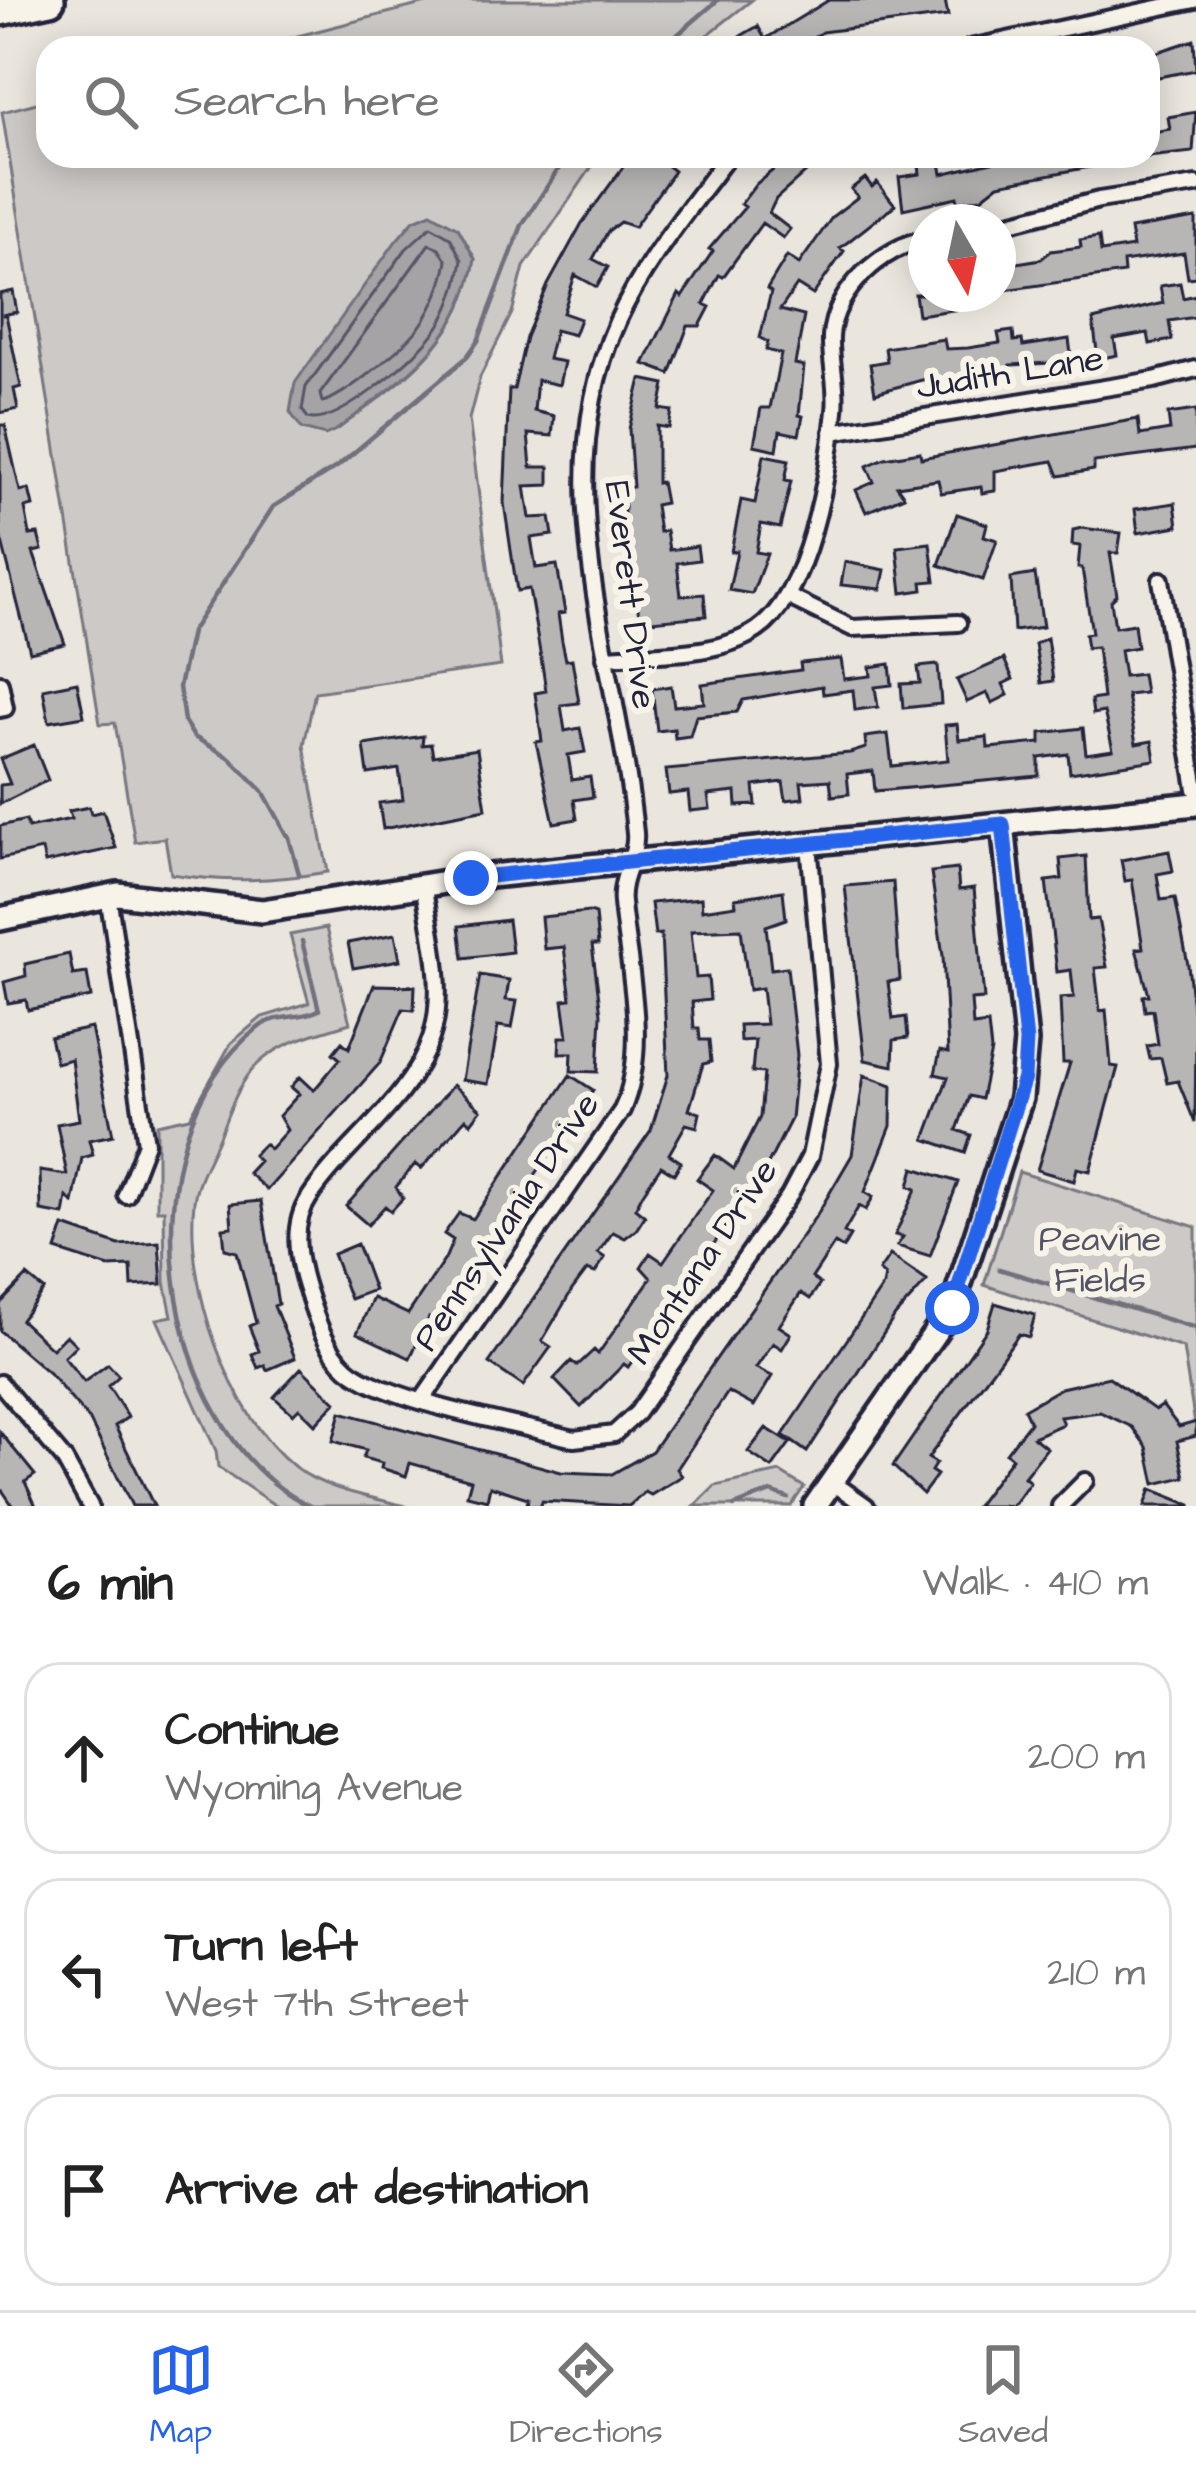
<!DOCTYPE html>
<meta charset="utf-8">
<style>
:root{--surface:#fff;--page:#f2f2f2;--text:#222;--muted:#767676;--line:#e0e0e0;--accent:#2563eb}
body{margin:0;font-family:"Architects Daughter",sans-serif;background:var(--page);color:var(--text)}
.compass{position:absolute;left:908px;top:204px;width:108px;height:108px;border-radius:50%;background:var(--surface);box-shadow:0 6px 30px #0003;rotate:171deg}
.stop{position:absolute;width:36px;height:36px;margin:-27px;border:9px solid #2563eb;border-radius:50%;background:#fff}
.stop.end{background:#2563eb;border-color:#fff;box-shadow:0 3px 12px #0008}
.list{margin:0;padding:0;list-style:none}
h2{display:flex;justify-content:space-between;align-items:center;height:156px;margin:0;padding:0 48px;font-size:51px}
h2 small{font-size:39px;font-weight:400;color:var(--muted)}
.list li{display:grid;grid-template-columns:78px 1fr auto;gap:36px;align-items:center;box-sizing:border-box;height:192px;margin:0 24px 24px;padding:0 24px;border:3px solid var(--line);border-radius:36px}
.list b{display:block;font-size:45px;white-space:nowrap}
.list p{margin:0;font-size:39px;white-space:nowrap;color:var(--muted)}
.list em{font-size:39px;font-style:normal;color:var(--muted)}
.icon{flex:none;width:66px;height:66px;fill:none;stroke:currentColor;stroke-width:2;stroke-linecap:round;stroke-linejoin:round}
.map{position:relative;flex:none;width:1196px;height:1506px;overflow:hidden}
.search{position:absolute;background:var(--surface);box-shadow:0 6px 30px #0003;left:36px;right:36px;top:36px;height:132px;display:flex;align-items:center;gap:30px;box-sizing:border-box;padding:0 42px;border-radius:36px;color:var(--muted);font-size:45px}
.sheet{height:804px;background:var(--surface)}
nav{display:flex;justify-content:space-around;align-items:center;box-sizing:border-box;height:168px;border-top:3px solid var(--line);background:var(--surface);font-size:33px;color:var(--muted)}
nav a{display:grid;justify-items:center;gap:6px}
nav .on{color:var(--accent)}
.map>svg:first-child{display:block}
.green{fill:#cdc9c6;stroke:#787680;stroke-width:3;fill-rule:evenodd}
.water{fill:#a6a3a6;stroke:#716f7b;stroke-width:3}
.lines{fill:none;stroke-linecap:round;stroke-linejoin:round}
.shore{stroke:#575666;stroke-width:3}
.stream{stroke:#716f7b;stroke-width:4.5}
.building{fill:#b8b6b5;stroke:#22223b;stroke-width:3}
.street-casing{stroke:#22223b;stroke-width:22}
.secondary-casing{stroke:#22223b;stroke-width:30}
.highway-casing{stroke:#22223b;stroke-width:36}
.street{stroke:#f7f3e8;stroke-width:14}
.secondary{stroke:#f7f3e8;stroke-width:21}
.highway{stroke:#f7f3e8;stroke-width:27}
.route{stroke:#2563eb;stroke-width:15}
.labels{text-anchor:middle;dominant-baseline:central;stroke-width:12;stroke-linejoin:round;paint-order:stroke}
.street-label{font-size:36px;fill:#22223b;stroke:#f7f3e8}
.park-label{font-size:36px;fill:#555465;stroke:#f7f3e8}
</style>
<div class="map">
<svg width="1196" height="1506" viewBox="0 0 1196 1506">
<rect width="100%" height="100%" fill="#eae6de"/>
<filter id="ink" filterUnits="userSpaceOnUse"><feTurbulence type="fractalNoise" baseFrequency=".00833" numOctaves="2"/><feDisplacementMap in="SourceGraphic" scale="24" xChannelSelector="R" yChannelSelector="G"/><feConvolveMatrix kernelMatrix="1 2 1 2 8 2 1 2 1" color-interpolation-filters="sRGB"/></filter>
<g filter="url(#ink)">
<path class="green" d="M 438,0 L 752,0 L 691,48 L 251,48 Z
M 48,100 L 48,156 L 599,156 L 524,267 L 512,313 L 480,377 L 469,419 L 501,666 L 315,692 L 304,745 L 328,872 C 273,881 227,883 171,874 L 165,838 L 135,842 L 115,723 L 100,724 L 2,112 ZM 458,228 L 475,259 C 460,345 403,380 338,429 Z
M 326,928 L 350,1023 C 318,1033 284,1040 259,1063 C 239,1081 230,1110 220,1134 C 212,1155 196,1180 194,1202 C 185,1285 228,1414 295,1467 C 324,1490 371,1497 406,1506 L 276,1506 L 218,1467 L 216,1451 L 157,1319 L 172,1316 L 165,1282 L 164,1210 L 157,1210 L 157,1124 L 190,1117 L 231,1043 L 262,1017 L 309,1003 L 290,935 Z
M 1019,1172 L 1196,1227 L 1196,1431 L 1183,1348 L 984,1285 Z
M 780,1472 L 804,1487 L 791,1506 L 695,1506 L 715,1486 Z"/>
<path class="water" d="M 431,213 L 458,228 L 475,259 C 460,345 402,379 338,429 L 325,435 L 302,429 L 290,412 L 295,383 L 396,241 L 414,220 Z"/>
<g class="lines">
<path class="shore" d="M 431,226 L 450,237 L 462,260 C 458,286 448,318 430,338 C 411,361 334,428 308,418 L 302,410 L 306,387 L 406,249 Z
M 429,244 L 439,248 L 447,261 C 443,284 434,306 421,325 C 407,345 343,398 322,402 L 320,394 Z"/>
<path class="stream" d="M 662,48 L 718,0
M 299,874 L 289,838 L 263,791 L 229,757 L 194,737 L 184,721 L 179,687 L 191,632 L 273,507 L 338,466 L 466,358 L 478,341 L 522,225 L 567,156
M 302,941 L 319,1010 C 300,1020 276,1013 258,1028 C 120,1135 156,1432 310,1506
M 999,1269 L 1196,1328
M 734,1506 L 771,1492 L 788,1498"/>
</g>
<path class="building" d="M 829,0 L 945,0 L 948,16 L 822,32 L 799,48 L 720,48 L 758,26 L 765,39 Z
M 1194,40 L 1196,70 L 1148,79 L 1148,55 Z
M 1196,112 L 1193,152 L 1148,157 L 1148,133 L 1170,129 L 1168,117 Z
M 631,156 L 655,156 L 674,171 L 634,227 L 620,222 L 608,231 L 593,259 L 608,267 L 597,287 L 575,275 L 563,313 L 580,319 L 574,335 L 555,330 L 548,359 L 564,362 L 559,385 L 537,380 L 534,411 L 554,416 L 552,436 L 528,434 L 531,467 L 549,467 L 549,485 L 525,486 L 530,518 L 550,517 L 553,535 L 531,538 L 536,568 L 557,565 L 565,613 L 558,614 L 562,641 L 566,660 L 572,659 L 579,703 L 561,705 L 565,731 L 580,728 L 585,752 L 568,755 L 572,780 L 590,777 L 593,797 L 574,800 L 577,819 L 554,823 L 536,742 L 542,741 L 535,693 L 546,691 L 542,664 L 529,589 L 517,591 L 504,503 L 509,389 L 514,389 L 526,337 L 548,285 L 582,223 Z
M 777,156 L 810,156 L 816,163 L 776,199 L 769,213 L 790,229 L 783,238 L 762,223 L 723,277 L 719,275 L 704,304 L 710,307 L 700,326 L 688,326 L 670,374 L 644,364 L 679,294 L 682,297 L 713,251 L 709,249 L 745,207 L 741,204 L 756,184 L 783,162 Z
M 1017,156 L 1105,156 L 1106,164 L 999,184 L 981,198 L 958,202 L 957,197 L 903,209 L 899,177 L 920,174 L 919,165 L 940,162 L 942,174 Z
M 865,178 L 872,187 L 877,182 L 895,205 L 840,248 L 844,251 L 813,295 L 797,285 L 780,310 L 804,316 L 795,364 L 804,366 L 799,415 L 803,416 L 799,435 L 780,431 L 777,450 L 754,445 L 761,408 L 770,408 L 781,354 L 766,350 L 768,342 L 760,338 L 771,292 L 767,289 L 787,256 L 799,264 L 833,216 L 858,197 L 851,189 Z
M 1196,218 L 1196,277 L 1188,278 L 1184,253 L 1123,262 L 1124,273 L 998,291 L 998,266 L 1041,259 L 1051,251 L 1081,247 L 1080,240 L 1099,237 L 1101,252 L 1133,247 L 1130,229 Z
M 1180,283 L 1183,298 L 1196,295 L 1196,317 L 1169,321 L 1172,340 L 1150,344 L 1148,333 L 1114,339 L 1117,355 L 1098,359 L 1093,320 L 1163,303 L 1160,286 Z
M 13,291 L 17,312 L 2,315 L 6,315 L 21,387 L 14,389 L 18,409 L 0,413 L 0,294 Z
M 915,294 L 958,294 L 960,309 L 918,315 Z
M 1013,331 L 1014,341 L 1022,340 L 1023,346 L 1069,339 L 1072,362 L 1010,365 L 1006,372 L 955,380 L 929,378 L 875,393 L 870,364 L 887,361 L 885,348 L 944,339 L 946,349 L 968,348 L 1000,343 L 998,333 Z
M 641,379 L 665,384 L 660,409 L 672,411 L 669,428 L 657,426 L 657,483 L 661,482 L 665,503 L 655,505 L 659,532 L 666,531 L 669,550 L 697,546 L 699,560 L 677,563 L 681,596 L 704,594 L 706,616 L 640,622 L 624,514 L 624,488 L 633,487 L 629,429 Z
M 1196,410 L 1196,449 L 1094,462 L 1094,470 L 1059,476 L 1053,461 L 995,471 L 995,491 L 982,493 L 981,487 L 941,493 L 938,480 L 897,486 L 904,496 L 866,512 L 856,490 L 874,482 L 867,466 L 885,458 L 920,452 L 921,458 L 1138,419 L 1140,435 L 1170,430 L 1168,414 Z
M 0,425 L 5,425 L 20,491 L 29,489 L 33,506 L 25,508 L 30,535 L 38,534 L 42,550 L 33,552 L 65,644 L 30,652 L 0,534 Z
M 764,455 L 789,460 L 785,480 L 791,481 L 780,528 L 761,524 L 756,552 L 767,554 L 752,594 L 729,590 L 737,551 L 731,552 L 741,500 L 755,503 Z
M 1175,503 L 1178,526 L 1138,533 L 1135,509 Z
M 957,514 L 987,524 L 984,536 L 997,540 L 983,580 L 939,565 Z
M 1082,528 L 1121,533 L 1118,553 L 1110,553 L 1117,595 L 1111,601 L 1115,627 L 1134,624 L 1137,647 L 1120,650 L 1124,676 L 1142,674 L 1145,693 L 1127,695 L 1136,744 L 1152,741 L 1155,760 L 1070,773 L 1068,754 L 1039,758 L 1039,776 L 875,791 L 873,771 L 847,774 L 849,794 L 832,796 L 830,780 L 801,782 L 803,798 L 786,800 L 783,782 L 754,786 L 756,805 L 737,806 L 736,792 L 708,795 L 710,809 L 690,811 L 688,792 L 669,794 L 666,770 L 850,753 L 866,748 L 865,737 L 888,734 L 892,766 L 948,760 L 945,725 L 957,724 L 959,740 L 987,737 L 988,748 L 1041,743 L 1041,733 L 1083,728 L 1086,754 L 1113,750 L 1104,712 L 1093,714 L 1091,700 L 1103,698 L 1097,647 L 1087,648 L 1085,634 L 1092,633 L 1082,568 L 1078,568 L 1080,546 L 1072,545 L 1073,530 Z
M 930,543 L 935,581 L 922,582 L 923,590 L 902,593 L 897,547 Z
M 845,562 L 885,570 L 881,589 L 841,585 Z
M 1035,574 L 1043,627 L 1014,631 L 1011,578 Z
M 1047,638 L 1053,681 L 1041,683 L 1035,644 Z
M 841,659 L 844,679 L 871,676 L 870,667 L 890,664 L 892,685 L 875,687 L 878,707 L 855,710 L 853,690 L 823,694 L 822,686 L 743,700 L 737,712 L 696,716 L 690,736 L 675,738 L 674,729 L 657,731 L 652,689 L 671,686 L 674,706 L 704,703 L 702,684 L 801,670 L 800,663 Z
M 1004,659 L 1013,679 L 1003,684 L 1008,695 L 992,703 L 987,693 L 967,702 L 957,680 Z
M 938,665 L 941,704 L 903,708 L 901,684 L 920,683 L 918,667 Z
M 77,682 L 84,716 L 49,722 L 43,689 Z
M 423,736 L 422,745 L 431,744 L 433,756 L 477,749 L 486,809 L 383,829 L 379,803 L 403,800 L 399,769 L 368,774 L 364,745 Z
M 34,745 L 48,780 L 0,804 L 0,785 L 10,784 L 0,759 Z
M 89,807 L 91,814 L 103,811 L 116,848 L 45,863 L 42,850 L 0,859 L 0,826 L 26,820 L 28,828 L 71,819 L 69,811 Z
M 1169,851 L 1173,871 L 1157,874 L 1161,900 L 1175,898 L 1188,965 L 1196,1035 L 1195,1123 L 1178,1081 L 1167,1083 L 1161,1058 L 1150,1059 L 1147,1046 L 1158,1044 L 1153,1010 L 1145,1011 L 1143,996 L 1149,995 L 1136,949 L 1143,948 L 1132,880 L 1125,881 L 1121,860 Z
M 1086,856 L 1089,920 L 1098,919 L 1107,967 L 1095,968 L 1100,1011 L 1106,1010 L 1111,1066 L 1118,1067 L 1090,1171 L 1077,1168 L 1074,1181 L 1037,1170 L 1070,1063 L 1063,1063 L 1060,998 L 1074,997 L 1071,970 L 1057,972 L 1046,881 L 1062,879 L 1060,859 Z
M 957,869 L 959,890 L 974,888 L 984,999 L 971,1000 L 973,1026 L 988,1024 L 991,1051 L 981,1099 L 969,1096 L 957,1130 L 971,1135 L 965,1153 L 925,1139 L 948,1077 L 935,1074 L 940,1051 L 948,1053 L 943,956 L 931,872 Z
M 893,882 L 900,980 L 888,982 L 893,1019 L 906,1017 L 908,1038 L 894,1040 L 893,1066 L 865,1060 L 845,886 Z
M 783,891 L 786,919 L 766,926 L 771,969 L 787,967 L 797,1055 L 791,1119 L 764,1172 L 628,1367 L 624,1364 L 581,1407 L 554,1379 L 571,1361 L 577,1366 L 594,1350 L 598,1354 L 651,1278 L 641,1267 L 650,1253 L 663,1262 L 713,1190 L 697,1179 L 715,1155 L 734,1169 L 760,1117 L 764,1073 L 752,1072 L 755,1040 L 740,1041 L 739,1025 L 766,1024 L 762,988 L 749,990 L 741,929 L 691,931 L 696,978 L 708,977 L 710,1000 L 692,1002 L 694,1028 L 699,1028 L 700,1040 L 709,1040 L 711,1062 L 703,1064 L 689,1110 L 700,1113 L 697,1127 L 686,1124 L 669,1154 L 681,1162 L 674,1174 L 661,1166 L 643,1193 L 635,1208 L 645,1216 L 636,1230 L 625,1238 L 613,1232 L 598,1253 L 605,1258 L 595,1273 L 587,1270 L 572,1290 L 542,1341 L 551,1347 L 523,1386 L 489,1363 L 651,1130 L 668,1075 L 661,934 L 655,935 L 651,903 L 701,898 L 702,910 L 736,905 L 735,898 Z
M 589,912 L 595,914 L 598,945 L 592,945 L 601,1014 L 598,1072 L 571,1071 L 572,1053 L 559,1053 L 560,1037 L 568,1037 L 563,1000 L 571,999 L 564,947 L 544,949 L 541,917 Z
M 508,920 L 512,952 L 463,958 L 459,926 Z
M 395,934 L 400,960 L 353,968 L 348,943 Z
M 69,954 L 73,975 L 87,973 L 91,997 L 28,1010 L 26,1000 L 8,1003 L 4,982 L 26,976 L 25,964 Z
M 480,975 L 509,980 L 506,1000 L 517,1001 L 512,1028 L 498,1026 L 488,1084 L 462,1080 Z
M 374,985 L 415,986 L 414,1010 L 403,1009 L 380,1063 L 267,1190 L 248,1173 L 259,1161 L 253,1155 L 264,1144 L 270,1149 L 287,1130 L 279,1116 L 299,1094 L 291,1087 L 300,1077 L 314,1090 L 340,1059 L 333,1053 L 342,1042 L 349,1048 Z
M 91,1028 L 113,1135 L 89,1140 L 93,1155 L 82,1158 L 73,1203 L 67,1197 L 64,1215 L 41,1211 L 40,1171 L 67,1175 L 57,1124 L 79,1120 L 71,1059 L 56,1063 L 50,1037 Z
M 570,1075 L 593,1090 L 435,1322 L 429,1318 L 410,1358 L 357,1333 L 373,1298 L 408,1314 L 445,1259 L 453,1240 L 444,1234 L 459,1213 L 473,1219 Z
M 864,1075 L 892,1085 L 891,1126 L 865,1192 L 873,1197 L 866,1210 L 859,1206 L 844,1232 L 850,1236 L 843,1248 L 835,1243 L 812,1278 L 820,1284 L 810,1299 L 801,1293 L 779,1326 L 791,1334 L 782,1349 L 773,1343 L 756,1368 L 772,1376 L 754,1406 L 728,1392 L 677,1469 L 682,1476 L 651,1495 L 645,1492 L 629,1506 L 542,1501 L 541,1506 L 527,1506 L 528,1498 L 490,1486 L 487,1500 L 467,1495 L 471,1480 L 410,1463 L 406,1476 L 381,1468 L 382,1463 L 363,1458 L 366,1450 L 333,1441 L 341,1412 L 561,1472 L 612,1474 L 652,1451 L 818,1213 L 852,1155 Z
M 453,1085 L 481,1110 L 471,1123 L 466,1118 L 421,1169 L 415,1164 L 396,1187 L 403,1198 L 391,1211 L 385,1206 L 368,1225 L 346,1206 Z
M 914,1168 L 958,1182 L 930,1256 L 897,1246 L 903,1237 L 895,1235 L 916,1189 L 909,1186 Z
M 261,1201 L 278,1304 L 274,1306 L 295,1358 L 267,1370 L 265,1365 L 258,1368 L 252,1354 L 259,1351 L 249,1326 L 256,1323 L 237,1252 L 225,1249 L 223,1228 L 232,1227 L 230,1204 Z
M 64,1226 L 119,1245 L 159,1242 L 162,1284 L 132,1286 L 131,1266 L 109,1267 L 56,1250 Z
M 357,1244 L 374,1290 L 350,1299 L 333,1254 Z
M 890,1255 L 927,1281 L 895,1316 L 807,1452 L 783,1435 L 883,1286 L 885,1276 L 879,1271 Z
M 27,1276 L 44,1290 L 21,1320 L 52,1349 L 66,1335 L 76,1345 L 64,1357 L 84,1382 L 108,1364 L 119,1376 L 108,1386 L 128,1417 L 115,1426 L 154,1506 L 132,1506 L 90,1421 L 49,1373 L 0,1331 L 0,1304 Z
M 995,1303 L 1035,1315 L 1029,1337 L 1019,1334 L 928,1458 L 936,1463 L 931,1471 L 937,1475 L 923,1494 L 893,1466 L 987,1329 Z
M 301,1368 L 336,1402 L 315,1424 L 299,1408 L 293,1414 L 274,1397 Z
M 1109,1377 L 1155,1410 L 1162,1405 L 1179,1427 L 1196,1422 L 1196,1436 L 1177,1441 L 1185,1477 L 1155,1484 L 1147,1447 L 1132,1427 L 1100,1412 L 1060,1417 L 1063,1424 L 1033,1437 L 1047,1448 L 1024,1477 L 1030,1482 L 1012,1506 L 976,1506 L 1012,1458 L 1006,1453 L 1030,1422 L 1024,1409 L 1061,1388 Z
M 766,1428 L 790,1443 L 772,1468 L 748,1452 Z
M 0,1432 L 35,1475 L 25,1482 L 36,1506 L 13,1506 L 0,1487 Z
M 1151,1489 L 1191,1505 L 1191,1506 L 1145,1506 Z"/>
<g class="lines">
<defs>
<path id="street" d="M 970,48 L 1195,0
M 998,226 L 1099,200 L 1196,185
M 832,432 L 1154,380 L 1196,369
M 1161,580 L 1196,789
M 789,597 L 852,628 L 958,623
M 605,657 C 653,653 717,657 757,630 C 809,595 829,471 835,411 C 838,386 830,362 831,337 C 833,291 884,246 926,239
M 0,683 L 5,708 L 0,709
M 423,884 C 431,932 447,991 431,1038 C 410,1102 345,1143 309,1198 C 291,1225 297,1258 306,1287 C 315,1315 324,1347 347,1368 C 384,1401 520,1425 574,1439 L 614,1434 L 637,1413 L 789,1196 L 810,1156 L 829,1064 L 809,844
M 108,895 L 146,1143 L 126,1195
M 0,1383 L 64,1459 L 90,1506
M 423,1399 L 622,1110 C 650,1048 628,968 622,903 C 619,877 637,858 635,833 C 619,663 543,488 617,322 C 644,262 689,209 728,156
M 832,1482 L 866,1506
M 1060,1506 L 1085,1481"/>
<path id="secondary" d="M 0,919 L 118,894 L 262,911 L 471,878 L 1196,804
M 815,1506 L 952,1308 L 1021,1098 L 1026,1041 L 1003,824"/>
<path id="highway" d="M 0,11 L 50,0"/>
</defs>
<use href="#street" class="street-casing"/>
<use href="#secondary" class="secondary-casing"/>
<use href="#highway" class="highway-casing"/>
<use href="#street" class="street"/>
<use href="#secondary" class="secondary"/>
<use href="#highway" class="highway"/>
</g>
</g>
<g class="lines" filter="url(#ink)">
<path class="route" d="M 471,878 L 1003,824 L 1026,1041 L 1024,1078 L 952,1308"/>
</g>
<g class="labels">
<g class="street-label">
<text transform="translate(1010 373) rotate(-9)">Judith Lane</text>
<text transform="translate(630 595) rotate(83)">Everett Drive</text>
<text transform="translate(507 1222) rotate(-56)">Pennsylvania Drive</text>
<text transform="translate(703 1262) rotate(-56)">Montana Drive</text>
</g>
<g class="park-label">
<text x="1100" y="1239">Peavine<tspan x="1100" dy="41">Fields</tspan></text>
</g>
</g>
</svg>
<svg class="compass" viewBox="-18 -18 36 36"><path d="M0-13l5 13h-10z" fill="#e53935"/><path d="M0 13l5-13h-10z" fill="#767676"/></svg>
<div class="stop" style="left:952px;top:1308px"></div>
<div class="stop end" style="left:471px;top:878px"></div>
<div class="search"><svg class="icon" aria-label="search" viewBox="0 0 24 24"><circle cx="10" cy="10" r="6"/><path d="M15 15l6 6"/></svg>Search here</div>
</div>
<section class="sheet">
<h2>6 min<small>Walk · 410 m</small></h2>
<ul class="list">
<li><svg class="icon" aria-label="ahead" viewBox="0 0 24 24"><path d="M12 20V5M6 11l6-6 6 6"/></svg><div><b>Continue</b><p>Wyoming Avenue</p></div><em>200 m</em></li>
<li><svg class="icon" aria-label="left" viewBox="0 0 24 24"><path d="M17 20v-9H6M10 6l-5 5 5 5"/></svg><div><b>Turn left</b><p>West 7th Street</p></div><em>210 m</em></li>
<li><svg class="icon" aria-label="arrive" viewBox="0 0 24 24"><path d="M6 21V4h12l-3 4 3 4H6"/></svg><div><b>Arrive at destination</b></div></li>
</ul>
</section>
<nav>
<a class="on"><svg class="icon" aria-label="map" viewBox="0 0 24 24"><path d="M3 6l6-2 6 2 6-2v14l-6 2-6-2-6 2zM9 4v14M15 6v14"/></svg>Map</a>
<a><svg class="icon" aria-label="directions" viewBox="0 0 24 24"><path d="M12 3l9 9-9 9-9-9zM9 14v-3h6M13 9l2 2-2 2"/></svg>Directions</a>
<a><svg class="icon" aria-label="saved" viewBox="0 0 24 24"><path d="M7 4h10v16l-5-4-5 4z"/></svg>Saved</a>
</nav>
